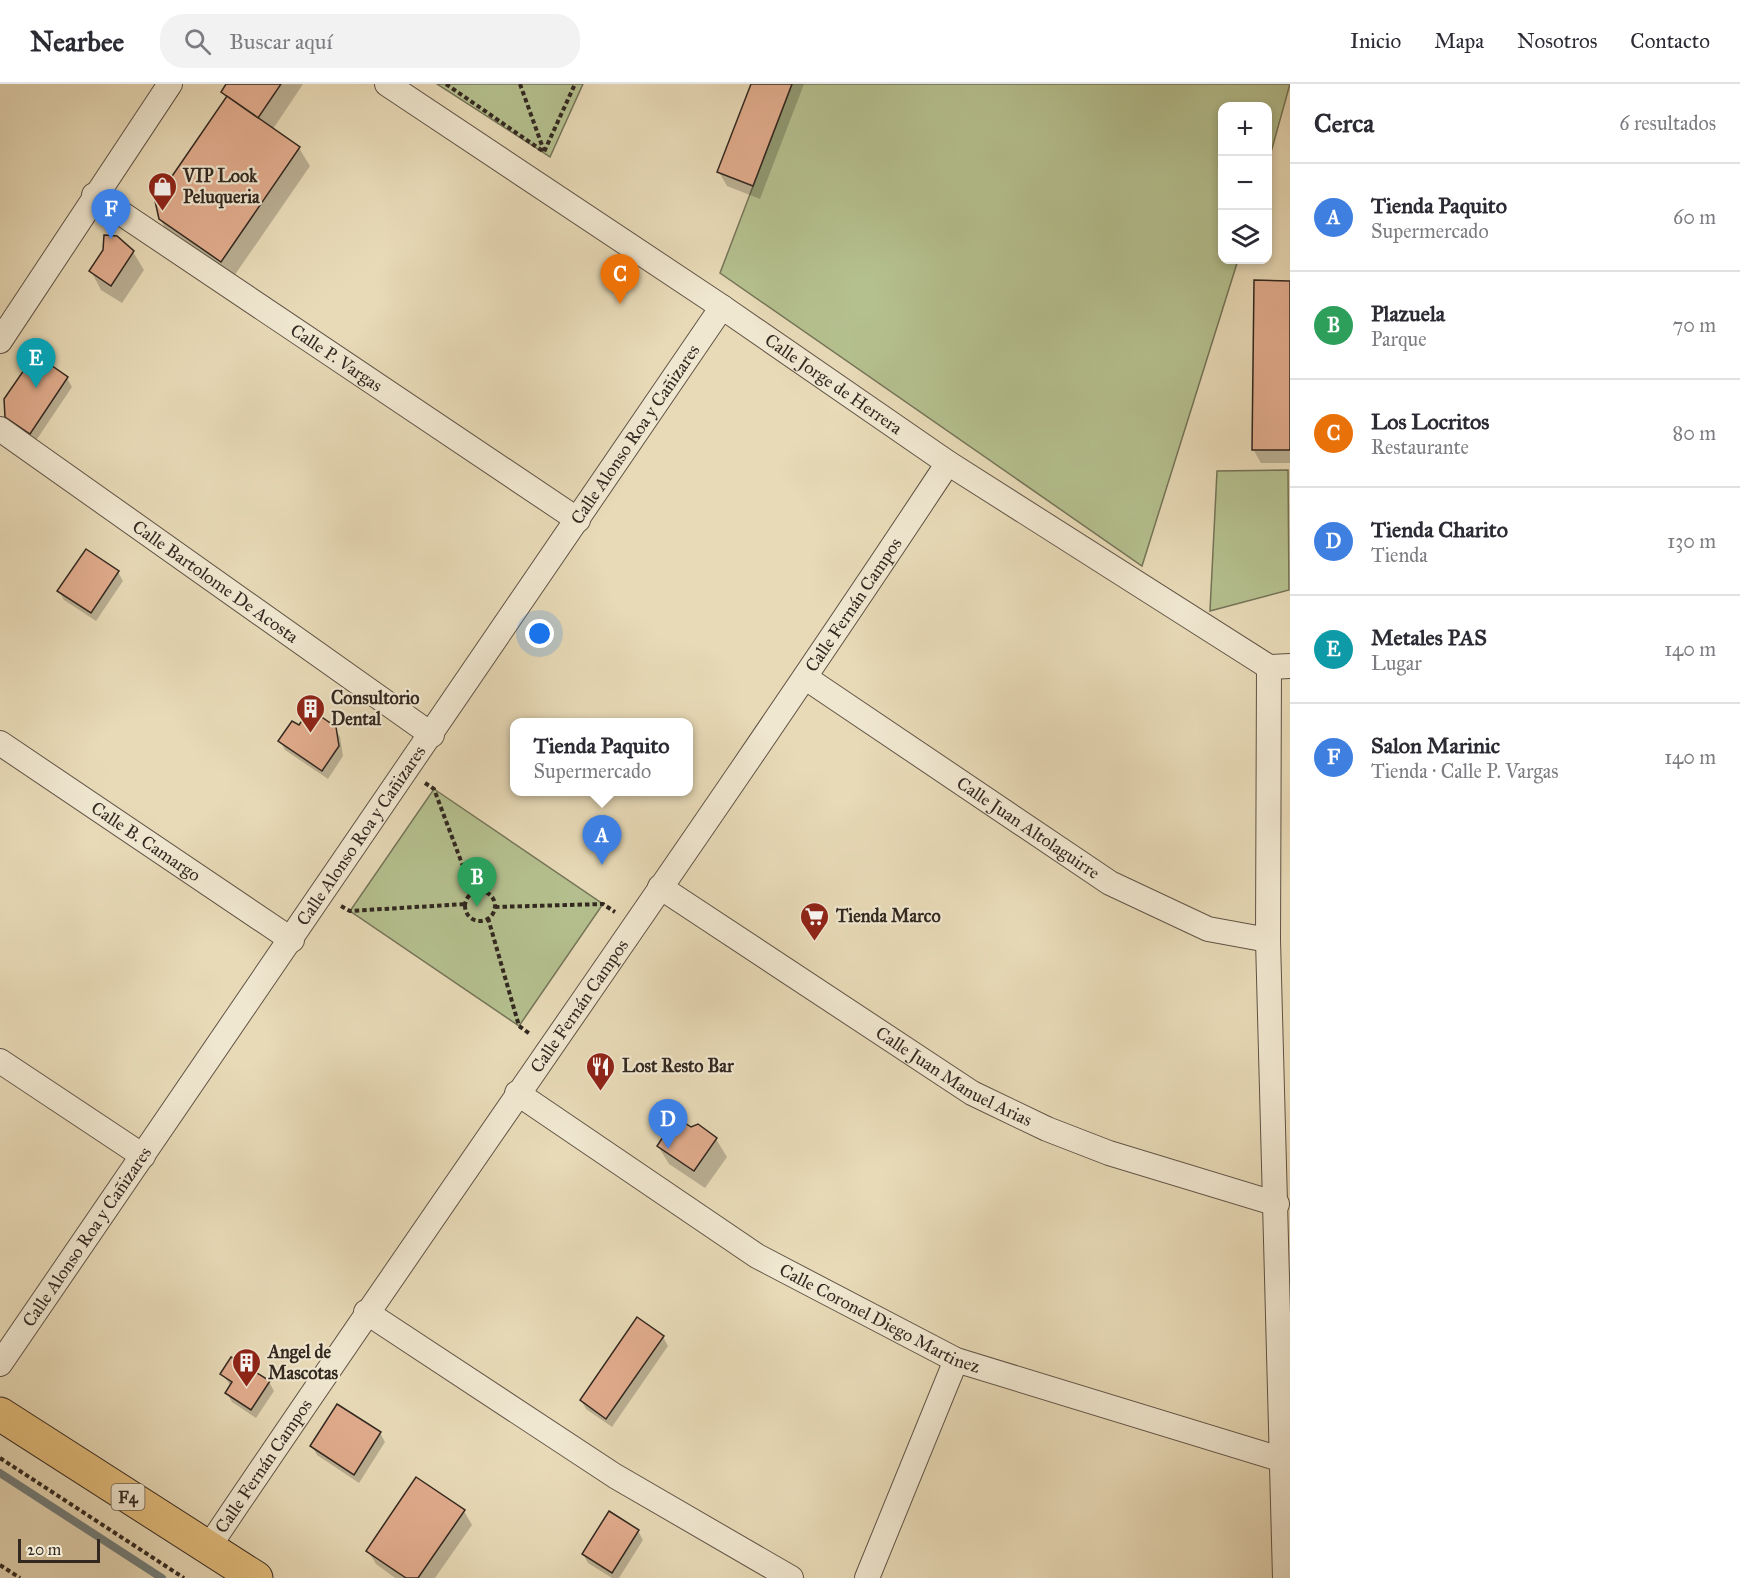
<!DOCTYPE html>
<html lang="es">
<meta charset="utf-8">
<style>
:root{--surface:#fff;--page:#f2f2f3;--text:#2b2b33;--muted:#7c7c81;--line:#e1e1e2;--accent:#d93025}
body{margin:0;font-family:"IM FELL Great Primer",serif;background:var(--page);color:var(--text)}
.controls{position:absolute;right:18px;top:18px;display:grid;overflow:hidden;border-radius:12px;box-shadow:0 3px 9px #0003}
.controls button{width:54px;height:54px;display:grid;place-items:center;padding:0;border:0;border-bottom:2px solid var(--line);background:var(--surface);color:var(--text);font:30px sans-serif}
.scale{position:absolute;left:18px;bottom:15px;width:82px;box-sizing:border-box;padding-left:6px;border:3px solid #322820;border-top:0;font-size:16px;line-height:21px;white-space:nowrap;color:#322820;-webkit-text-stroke:4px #f0e7d0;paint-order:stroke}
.you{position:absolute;left:540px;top:550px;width:21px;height:21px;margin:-15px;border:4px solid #fff;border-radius:50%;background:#1a73e8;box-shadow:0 0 0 9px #1a73e833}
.badge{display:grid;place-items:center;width:39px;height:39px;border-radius:50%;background:var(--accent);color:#fff;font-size:20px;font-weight:700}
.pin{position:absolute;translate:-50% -50px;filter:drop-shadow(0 2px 3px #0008)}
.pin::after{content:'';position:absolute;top:32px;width:21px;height:18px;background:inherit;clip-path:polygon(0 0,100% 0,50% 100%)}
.popup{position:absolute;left:510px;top:634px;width:183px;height:78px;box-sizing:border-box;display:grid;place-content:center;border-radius:12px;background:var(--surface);filter:drop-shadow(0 2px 4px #0005);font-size:20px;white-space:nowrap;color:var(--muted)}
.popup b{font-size:22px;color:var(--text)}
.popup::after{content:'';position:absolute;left:50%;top:100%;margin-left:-12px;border:12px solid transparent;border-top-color:var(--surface)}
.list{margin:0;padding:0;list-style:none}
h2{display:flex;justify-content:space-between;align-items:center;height:78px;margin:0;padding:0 24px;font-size:26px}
h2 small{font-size:20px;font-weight:400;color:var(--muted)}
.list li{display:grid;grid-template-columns:39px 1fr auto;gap:18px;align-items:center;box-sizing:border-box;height:108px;padding:0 24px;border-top:2px solid var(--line)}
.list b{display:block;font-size:22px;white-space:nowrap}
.list p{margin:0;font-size:20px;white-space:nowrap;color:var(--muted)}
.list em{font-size:20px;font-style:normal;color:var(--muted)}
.icon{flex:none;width:33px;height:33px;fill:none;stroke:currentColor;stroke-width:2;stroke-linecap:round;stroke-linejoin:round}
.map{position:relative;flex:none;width:1290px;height:1494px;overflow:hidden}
header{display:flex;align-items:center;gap:36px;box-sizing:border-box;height:84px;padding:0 30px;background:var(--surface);border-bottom:2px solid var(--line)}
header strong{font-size:28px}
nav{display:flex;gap:33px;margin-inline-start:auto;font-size:21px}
.search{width:420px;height:54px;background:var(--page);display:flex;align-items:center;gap:15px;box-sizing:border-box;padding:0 21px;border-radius:24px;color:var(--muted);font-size:22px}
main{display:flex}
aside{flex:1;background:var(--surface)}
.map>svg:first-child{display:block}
.green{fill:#b5c08f;stroke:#747458;stroke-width:1.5}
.shadow{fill:#0003}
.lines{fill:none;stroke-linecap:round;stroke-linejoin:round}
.stream{stroke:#727e7d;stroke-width:8}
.building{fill:#e1ac8d;stroke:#322820;stroke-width:1.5}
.street-casing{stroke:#605446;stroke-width:26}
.highway-casing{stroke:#322820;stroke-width:35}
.path{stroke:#322820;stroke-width:4;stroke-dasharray:4.5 3;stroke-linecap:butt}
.street{stroke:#f0e7d0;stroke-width:24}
.highway{stroke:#e4bd7c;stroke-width:33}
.labels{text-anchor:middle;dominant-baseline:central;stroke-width:4.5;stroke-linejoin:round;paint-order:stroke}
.shield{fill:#f0e7d0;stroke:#6b6155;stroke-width:1.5}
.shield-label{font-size:16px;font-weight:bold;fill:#322820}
.poi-label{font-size:18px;font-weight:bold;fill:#322820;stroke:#f0e7d0;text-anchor:start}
.street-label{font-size:18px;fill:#322820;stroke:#f0e7d0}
</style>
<header>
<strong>Nearbee</strong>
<div class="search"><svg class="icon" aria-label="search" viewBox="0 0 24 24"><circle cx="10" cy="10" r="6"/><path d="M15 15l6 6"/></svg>Buscar aquí</div>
<nav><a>Inicio</a><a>Mapa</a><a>Nosotros</a><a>Contacto</a></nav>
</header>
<main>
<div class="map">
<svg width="1290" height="1494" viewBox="0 0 1290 1494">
<rect width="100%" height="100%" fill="#e8dab7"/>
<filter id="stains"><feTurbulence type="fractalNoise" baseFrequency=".00333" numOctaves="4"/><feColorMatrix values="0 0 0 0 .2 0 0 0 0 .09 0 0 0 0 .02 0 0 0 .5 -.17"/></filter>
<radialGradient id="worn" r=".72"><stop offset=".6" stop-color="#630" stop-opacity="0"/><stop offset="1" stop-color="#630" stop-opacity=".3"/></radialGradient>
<path class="green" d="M 437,0 L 583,0 L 550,73 Z
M 792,0 L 1290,0 L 1268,79 L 1268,22 L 1222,22 L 1222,176 L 1238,176 L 1142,482 L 720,189 Z
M 1288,386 L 1289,506 L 1210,527 L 1217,387 Z
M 434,705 L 603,820 L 519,942 L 350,827 Z"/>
<path class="shadow" d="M 228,0 L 303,0 L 273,45 L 299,64 L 310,82 L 232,195 L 171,154 L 160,135 L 227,15 L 223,8 Z
M 753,0 L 804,0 L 760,115 L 727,102 L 719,88 Z
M 133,168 L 144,186 L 122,219 L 101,206 L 91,187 Z
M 1290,198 L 1290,379 L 1261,379 L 1253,365 Z
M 67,294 L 72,303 L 35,358 L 12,342 L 7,332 Z
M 118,488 L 123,497 L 96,537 L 64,516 L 59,507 Z
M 300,643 L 335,644 L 340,653 L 343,672 L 328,695 L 285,666 L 280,657 Z
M 691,1044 L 716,1055 L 727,1073 L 705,1104 L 669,1080 L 658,1062 Z
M 663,1253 L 668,1262 L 612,1343 L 586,1325 L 581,1316 Z
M 222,1290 L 269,1298 L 274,1307 L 256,1334 L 232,1318 L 227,1309 L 231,1302 Z
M 380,1349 L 385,1358 L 359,1399 L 317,1371 L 312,1362 Z
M 464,1427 L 472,1441 L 435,1494 L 395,1494 L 376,1480 L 368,1467 Z
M 638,1447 L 643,1456 L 619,1494 L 612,1494 L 588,1479 L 583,1470 Z"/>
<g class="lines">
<path class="stream" d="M 0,1389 L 162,1494"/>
</g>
<path class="building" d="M 226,0 L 281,0 L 258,34 L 221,8 Z
M 751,0 L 792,0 L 753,102 L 717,88 Z
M 227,12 L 300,63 L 221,178 L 159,135 L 155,117 Z
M 104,151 L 117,152 L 134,167 L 111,202 L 89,187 L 103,166 Z
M 1254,196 L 1290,197 L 1290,366 L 1252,366 Z
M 35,270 L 68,293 L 30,350 L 5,333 L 4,315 Z
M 86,465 L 119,487 L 91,529 L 57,507 Z
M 310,625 L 336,643 L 339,662 L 322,687 L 278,657 L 292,637 L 299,641 Z
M 676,1033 L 691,1043 L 698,1040 L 717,1054 L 694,1087 L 657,1062 Z
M 637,1233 L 664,1252 L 606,1335 L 580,1316 Z
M 231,1273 L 270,1297 L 251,1326 L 225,1309 L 232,1298 L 220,1290 Z
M 337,1320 L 381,1348 L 354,1391 L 310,1362 Z
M 416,1393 L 465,1426 L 418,1494 L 406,1494 L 366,1467 Z
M 609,1427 L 639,1446 L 612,1489 L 582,1470 Z"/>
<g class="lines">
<defs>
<g id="street">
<path id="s1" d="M 387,0 L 722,223 L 948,379 L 1269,583 L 1290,582"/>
<path id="s2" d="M 94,111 L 578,436"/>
<path d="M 0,257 L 170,0"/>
<path id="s3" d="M 0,345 L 432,651"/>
<path d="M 1269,583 L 1268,856 L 1285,1494"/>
<path id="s4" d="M 806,594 L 1110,799 L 1208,845 L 1268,856"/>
<path id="s5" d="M 0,659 L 292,856"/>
<path id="s6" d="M 660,803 L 972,1009 L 1047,1045 L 1109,1069 L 1277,1120"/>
<path d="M 0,977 L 143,1072"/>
<path id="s7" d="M 517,1009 L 757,1172 L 956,1276 L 1283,1376"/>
<path d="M 366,1228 L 615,1392 L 791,1494"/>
<path id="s8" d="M 0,1280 L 722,223"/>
<path id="s9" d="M 208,1464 C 452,1101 707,744 948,379"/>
<path d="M 867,1494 L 956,1276"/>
</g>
<path id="highway" d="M 0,1330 L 256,1494"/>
</defs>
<use href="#street" class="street-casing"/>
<use href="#highway" class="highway-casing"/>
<path class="path" d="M 446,0 L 544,68 L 575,0
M 520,0 L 544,67
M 425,699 L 434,705 L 473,809
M465 822a15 15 0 1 1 30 0a15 15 0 1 1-30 0Z
M 341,822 L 350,827 L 466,820
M 495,823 L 603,820 L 615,828
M 488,834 L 519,942 L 530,950
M 0,1374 L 184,1494
M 0,1481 L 20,1494"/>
<use href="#street" class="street"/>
<use href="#highway" class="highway"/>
</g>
<defs>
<symbol id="shop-pin" viewBox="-11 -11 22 30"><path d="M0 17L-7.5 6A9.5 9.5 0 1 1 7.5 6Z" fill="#8f2418" stroke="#f0e7d0"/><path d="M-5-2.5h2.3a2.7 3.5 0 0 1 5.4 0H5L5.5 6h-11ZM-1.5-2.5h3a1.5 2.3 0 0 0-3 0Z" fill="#fff"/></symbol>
<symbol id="building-pin" viewBox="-11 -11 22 30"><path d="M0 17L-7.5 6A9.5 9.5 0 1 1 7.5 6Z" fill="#8f2418" stroke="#f0e7d0"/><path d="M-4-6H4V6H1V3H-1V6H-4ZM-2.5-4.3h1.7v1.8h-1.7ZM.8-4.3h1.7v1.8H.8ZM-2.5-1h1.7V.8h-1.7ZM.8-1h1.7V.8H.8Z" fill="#fff"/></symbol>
<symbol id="supermarket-pin" viewBox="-11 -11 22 30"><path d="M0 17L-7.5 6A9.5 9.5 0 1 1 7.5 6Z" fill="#8f2418" stroke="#f0e7d0"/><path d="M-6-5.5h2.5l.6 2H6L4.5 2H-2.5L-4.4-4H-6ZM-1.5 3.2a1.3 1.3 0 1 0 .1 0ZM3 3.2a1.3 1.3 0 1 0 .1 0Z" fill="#fff"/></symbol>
<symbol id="restaurant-pin" viewBox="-11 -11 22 30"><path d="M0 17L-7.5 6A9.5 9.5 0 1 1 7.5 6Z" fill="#8f2418" stroke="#f0e7d0"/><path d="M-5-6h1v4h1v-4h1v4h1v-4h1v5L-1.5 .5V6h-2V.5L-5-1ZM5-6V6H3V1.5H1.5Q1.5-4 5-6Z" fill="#fff"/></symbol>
</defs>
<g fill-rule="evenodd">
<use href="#shop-pin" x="146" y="86" width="33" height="45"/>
<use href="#building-pin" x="294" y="608" width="33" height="45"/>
<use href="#supermarket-pin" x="798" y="816" width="33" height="45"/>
<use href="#restaurant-pin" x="584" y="966" width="33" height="45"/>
<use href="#building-pin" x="230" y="1262" width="33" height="45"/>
</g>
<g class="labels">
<rect class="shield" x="111.5" y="1400" width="33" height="26" rx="4.5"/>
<g class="shield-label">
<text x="128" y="1413">F4</text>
</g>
<g class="poi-label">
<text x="183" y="92">VIP Look<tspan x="183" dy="21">Peluqueria</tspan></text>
<text x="331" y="614">Consultorio<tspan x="331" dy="21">Dental</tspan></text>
<text x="836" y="832">Tienda Marco</text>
<text x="622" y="982">Lost Resto Bar</text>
<text x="268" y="1268">Angel de<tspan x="268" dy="21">Mascotas</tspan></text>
</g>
<g class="street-label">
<text stroke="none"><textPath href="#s2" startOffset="292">Calle P. Vargas</textPath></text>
<text stroke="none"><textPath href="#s1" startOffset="538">Calle Jorge de Herrera</textPath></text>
<text stroke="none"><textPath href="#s8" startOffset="1126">Calle Alonso Roa y Cañizares</textPath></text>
<text stroke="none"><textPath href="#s3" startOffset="264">Calle Bartolome De Acosta</textPath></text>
<text stroke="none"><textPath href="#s9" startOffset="1143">Calle Fernán Campos</textPath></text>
<text stroke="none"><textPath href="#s4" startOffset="268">Calle Juan Altolaguirre</textPath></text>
<text stroke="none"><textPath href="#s8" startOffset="640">Calle Alonso Roa y Cañizares</textPath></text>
<text stroke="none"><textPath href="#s5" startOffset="176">Calle B. Camargo</textPath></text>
<text stroke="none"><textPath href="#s9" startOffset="657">Calle Fernán Campos</textPath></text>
<text stroke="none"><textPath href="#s6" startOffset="350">Calle Juan Manuel Arias</textPath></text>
<text stroke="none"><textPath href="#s8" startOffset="154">Calle Alonso Roa y Cañizares</textPath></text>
<text stroke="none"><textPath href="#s7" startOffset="428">Calle Coronel Diego Martinez</textPath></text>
<text stroke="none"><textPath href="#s9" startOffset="99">Calle Fernán Campos</textPath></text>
</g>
</g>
<rect width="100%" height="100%" filter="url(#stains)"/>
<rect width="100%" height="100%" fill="url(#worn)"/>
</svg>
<div class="controls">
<button>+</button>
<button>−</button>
<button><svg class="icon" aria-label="layers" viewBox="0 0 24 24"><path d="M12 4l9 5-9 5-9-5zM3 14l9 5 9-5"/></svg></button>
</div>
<div class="scale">20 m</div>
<div class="you"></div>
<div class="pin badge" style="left:602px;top:781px;background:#3f7fe0">A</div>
<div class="popup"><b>Tienda Paquito</b>Supermercado</div>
<div class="pin badge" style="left:477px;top:823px;background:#2e9e5b">B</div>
<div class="pin badge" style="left:620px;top:220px;background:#e8710a">C</div>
<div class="pin badge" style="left:668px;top:1065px;background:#3f7fe0">D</div>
<div class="pin badge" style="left:36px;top:304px;background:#0f9aa8">E</div>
<div class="pin badge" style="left:111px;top:155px;background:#3f7fe0">F</div>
</div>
<aside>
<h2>Cerca<small>6 resultados</small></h2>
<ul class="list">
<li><span class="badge" style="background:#3f7fe0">A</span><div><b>Tienda Paquito</b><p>Supermercado</p></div><em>60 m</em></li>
<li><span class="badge" style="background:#2e9e5b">B</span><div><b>Plazuela</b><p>Parque</p></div><em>70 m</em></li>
<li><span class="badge" style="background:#e8710a">C</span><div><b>Los Locritos</b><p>Restaurante</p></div><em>80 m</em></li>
<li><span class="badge" style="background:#3f7fe0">D</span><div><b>Tienda Charito</b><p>Tienda</p></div><em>130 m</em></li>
<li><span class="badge" style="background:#0f9aa8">E</span><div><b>Metales PAS</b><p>Lugar</p></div><em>140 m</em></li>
<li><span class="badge" style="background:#3f7fe0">F</span><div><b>Salon Marinic</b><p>Tienda · Calle P. Vargas</p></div><em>140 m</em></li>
</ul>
</aside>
</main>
